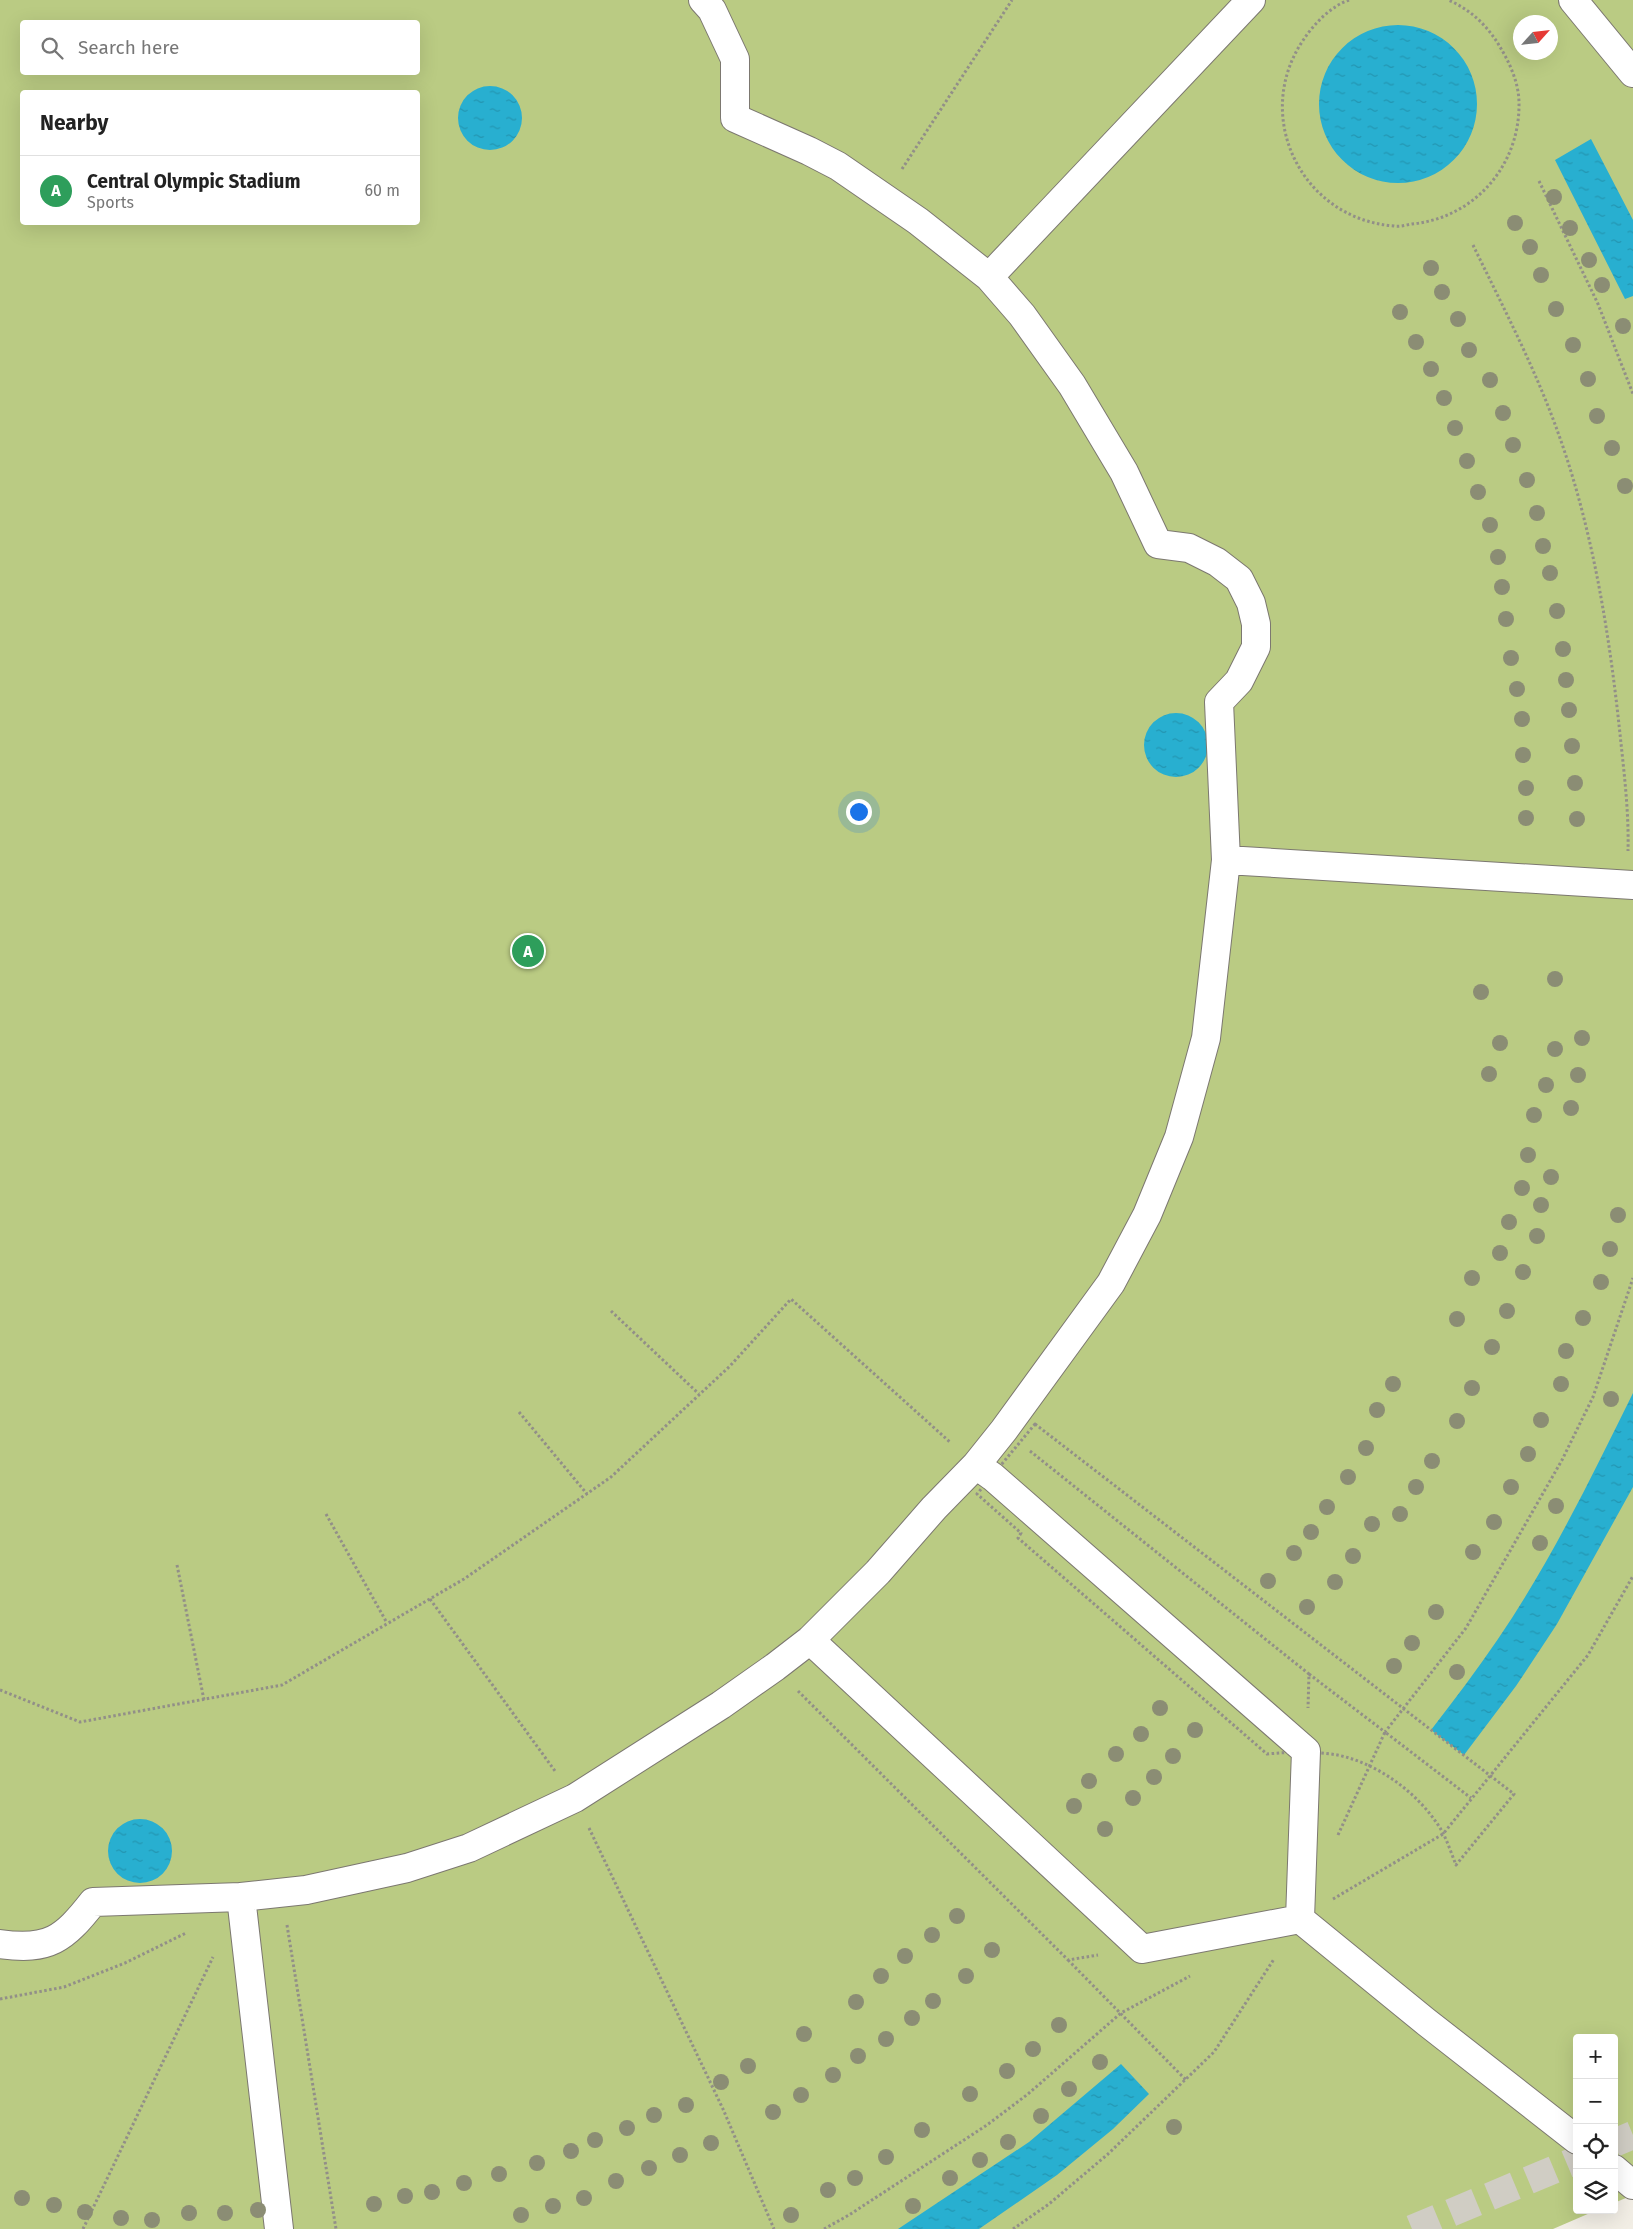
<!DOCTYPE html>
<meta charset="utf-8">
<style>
:root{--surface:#fff;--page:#f2f2f2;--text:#222;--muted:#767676;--line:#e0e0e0;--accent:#111827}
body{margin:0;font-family:"Fira Sans",sans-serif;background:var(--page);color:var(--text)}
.controls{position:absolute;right:15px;bottom:15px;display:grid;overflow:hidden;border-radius:5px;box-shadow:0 5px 20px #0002}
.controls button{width:45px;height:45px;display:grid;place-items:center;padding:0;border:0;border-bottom:1px solid var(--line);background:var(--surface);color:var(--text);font:25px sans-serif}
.compass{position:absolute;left:1513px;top:15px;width:45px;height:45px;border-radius:50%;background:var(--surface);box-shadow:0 5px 20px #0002;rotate:63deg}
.you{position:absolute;left:858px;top:811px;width:18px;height:18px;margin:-12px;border:4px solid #fff;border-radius:50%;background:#1a73e8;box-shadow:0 0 0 8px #1a73e833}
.badge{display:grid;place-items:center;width:32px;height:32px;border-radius:50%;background:var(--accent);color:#fff;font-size:16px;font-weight:700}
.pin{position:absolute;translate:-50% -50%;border:2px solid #fff;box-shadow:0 1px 5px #0006}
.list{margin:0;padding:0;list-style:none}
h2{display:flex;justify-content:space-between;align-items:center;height:65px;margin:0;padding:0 20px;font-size:21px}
h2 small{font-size:16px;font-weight:400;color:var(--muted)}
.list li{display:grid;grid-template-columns:32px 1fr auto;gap:15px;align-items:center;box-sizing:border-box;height:70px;padding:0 20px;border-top:1px solid var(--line)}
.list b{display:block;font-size:19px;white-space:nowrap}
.list p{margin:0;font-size:16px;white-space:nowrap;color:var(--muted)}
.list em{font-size:16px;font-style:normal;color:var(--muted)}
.icon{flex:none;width:28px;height:28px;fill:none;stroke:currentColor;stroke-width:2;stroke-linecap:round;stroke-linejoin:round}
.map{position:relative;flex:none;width:1633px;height:2229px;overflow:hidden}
.search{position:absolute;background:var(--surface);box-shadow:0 5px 20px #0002;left:20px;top:20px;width:400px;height:55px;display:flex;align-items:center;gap:12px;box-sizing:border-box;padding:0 18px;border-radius:5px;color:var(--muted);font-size:19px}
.panel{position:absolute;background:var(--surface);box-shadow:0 5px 20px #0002;left:20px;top:90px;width:400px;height:135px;border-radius:5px}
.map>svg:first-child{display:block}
.pitch{fill:#bacb83;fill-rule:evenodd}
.water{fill:url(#water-ripples)}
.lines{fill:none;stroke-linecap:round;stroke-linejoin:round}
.secondary-tunnel{stroke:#d0cdc4;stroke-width:28;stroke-dasharray:28 14;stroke-linecap:butt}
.street-casing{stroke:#7c7870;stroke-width:30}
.path{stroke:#928f88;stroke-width:3;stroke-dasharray:2.5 2.5;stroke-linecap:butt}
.street{stroke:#fff;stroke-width:28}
.tree{fill:#8b8d74}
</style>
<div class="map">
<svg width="1633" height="2229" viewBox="0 0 1633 2229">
<defs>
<pattern id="water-ripples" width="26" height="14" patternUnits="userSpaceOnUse" patternTransform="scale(1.25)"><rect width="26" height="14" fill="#28afd0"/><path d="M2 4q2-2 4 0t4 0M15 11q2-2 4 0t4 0" fill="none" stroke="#2395b1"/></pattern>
</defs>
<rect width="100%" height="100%" fill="#f2eee5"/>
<path class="pitch" d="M 0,0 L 1633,0 L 1633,2195 L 1614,2203 L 1614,2038 L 1577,2038 L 1577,2210 L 1597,2210 L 1553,2229 L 0,2229 ZM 22,22 L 418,22 L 418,72 L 22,72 ZM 1520,22 L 1550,22 L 1550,52 L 1520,52 ZM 22,92 L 418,92 L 418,222 L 22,222 Z"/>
<path class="water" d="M1319 104a79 79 0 1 1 158 0a79 79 0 1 1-158 0Z
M458 118a32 32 0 1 1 64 0a32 32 0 1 1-64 0Z
M 1591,139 L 1633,220 L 1633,296 L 1625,299 L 1555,160 Z
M1144 745a32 32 0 1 1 64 0a32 32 0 1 1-64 0Z
M 1633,1393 L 1633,1487 L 1557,1624 L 1516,1686 L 1464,1755 L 1431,1730 C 1454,1700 1477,1670 1498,1639 C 1551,1561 1592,1476 1633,1393 Z
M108 1851a32 32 0 1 1 64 0a32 32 0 1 1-64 0Z
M 1121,2064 L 1149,2094 L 1113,2129 L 1057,2175 L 979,2229 L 898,2229 L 1029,2142 Z"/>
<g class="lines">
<path class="secondary-tunnel" d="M 1614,2143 L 1633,2135
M 1412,2229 L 1577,2160"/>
<defs>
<path id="street" d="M 1573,0 L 1633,73
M 989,277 L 1251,0
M 1226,860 L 1633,885
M 976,1465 L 993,1477 L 1306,1751 L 1300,1919
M 810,1640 L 1142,1949 L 1300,1919 L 1425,2021 L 1577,2140
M 241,1897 L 279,2229
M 0,1944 C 49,1951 64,1939 93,1902 L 241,1897 L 306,1890 L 407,1868 L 469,1848 L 575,1798 L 721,1705 L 775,1667 L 810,1640 L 878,1572 L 934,1508 L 976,1465 L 1004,1430 L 1111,1283 L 1147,1215 L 1179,1137 L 1206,1038 L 1226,860 L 1219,702 L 1239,681 L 1256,647 L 1256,624 L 1251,603 L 1239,579 L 1217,562 L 1189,548 L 1158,544 L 1124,472 L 1072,385 L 1022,315 L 989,277 L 918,221 L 838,166 L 809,151 L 735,118 L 735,59 L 712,10 L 703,0
M 1614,2169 L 1633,2185"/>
</defs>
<use href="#street" class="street-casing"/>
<path class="path" d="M 1349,0 C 1331,6 1314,24 1304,39 C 1251,115 1301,219 1394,226 C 1400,227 1406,225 1412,224 C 1474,218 1520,166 1519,103 C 1519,84 1510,63 1500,47 C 1488,26 1470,9 1448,0
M 902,169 L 1012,0
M 1539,181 L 1598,304 L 1633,394
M 1473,245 C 1502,305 1533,364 1556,427 C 1592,525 1609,630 1620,734 C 1624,772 1629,812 1628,851
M 611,1311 L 699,1394
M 519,1412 L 587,1494
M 1035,1424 L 1514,1794 L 1456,1865 C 1452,1855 1448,1843 1443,1833 C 1421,1794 1375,1760 1331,1754 C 1309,1751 1289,1752 1267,1754 L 1018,1538 L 1021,1533 L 977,1494 Z
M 1030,1451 L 1309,1674 L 1308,1708
M 326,1514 L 387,1623
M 177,1565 L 204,1700
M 430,1599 L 555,1771
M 1309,1674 L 1385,1732 L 1466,1628 L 1562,1460 L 1593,1397 L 1633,1278
M 0,1690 L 80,1722 L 282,1685 L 464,1579 L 611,1477 L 730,1366 L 791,1299 L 951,1443
M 798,1691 L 1068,1960 L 1098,1955
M 589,1828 L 723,2109 L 774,2229
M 1338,1835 L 1385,1732 L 1471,1798
M 1333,1899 L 1443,1834 L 1588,1655 L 1633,1576
M 287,1925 L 336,2229
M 1068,1960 L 1186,2080
M 0,1999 L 64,1987 L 125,1963 L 186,1933
M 83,2229 L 213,1957
M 824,2229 L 849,2215 L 987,2125 L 1028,2094 L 1121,2013 L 1190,1976
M 1013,2229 L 1049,2204 L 1108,2154 L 1214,2052 L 1274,1959"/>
<use href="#street" class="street"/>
</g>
<g class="tree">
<circle cx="1554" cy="197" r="8"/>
<circle cx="1515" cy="223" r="8"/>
<circle cx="1570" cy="228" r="8"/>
<circle cx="1530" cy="247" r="8"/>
<circle cx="1589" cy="260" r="8"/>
<circle cx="1431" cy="268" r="8"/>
<circle cx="1541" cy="275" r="8"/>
<circle cx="1602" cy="285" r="8"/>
<circle cx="1442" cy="292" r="8"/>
<circle cx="1556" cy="309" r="8"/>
<circle cx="1400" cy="312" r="8"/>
<circle cx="1458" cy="319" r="8"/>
<circle cx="1623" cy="326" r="8"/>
<circle cx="1416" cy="342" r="8"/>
<circle cx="1573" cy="345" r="8"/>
<circle cx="1469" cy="350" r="8"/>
<circle cx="1431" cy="369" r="8"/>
<circle cx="1588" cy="379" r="8"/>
<circle cx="1490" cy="380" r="8"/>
<circle cx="1444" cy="398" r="8"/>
<circle cx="1503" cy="413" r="8"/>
<circle cx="1597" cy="416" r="8"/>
<circle cx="1455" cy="428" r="8"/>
<circle cx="1513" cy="445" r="8"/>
<circle cx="1612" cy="448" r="8"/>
<circle cx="1467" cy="461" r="8"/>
<circle cx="1527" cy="480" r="8"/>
<circle cx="1625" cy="486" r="8"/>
<circle cx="1478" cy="492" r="8"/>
<circle cx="1537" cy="513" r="8"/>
<circle cx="1490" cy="525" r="8"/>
<circle cx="1543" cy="546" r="8"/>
<circle cx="1498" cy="557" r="8"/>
<circle cx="1550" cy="573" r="8"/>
<circle cx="1502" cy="587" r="8"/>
<circle cx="1557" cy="611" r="8"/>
<circle cx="1506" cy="619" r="8"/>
<circle cx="1563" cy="649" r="8"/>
<circle cx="1511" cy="658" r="8"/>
<circle cx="1566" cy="680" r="8"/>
<circle cx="1517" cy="689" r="8"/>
<circle cx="1569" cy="710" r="8"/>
<circle cx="1522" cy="719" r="8"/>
<circle cx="1572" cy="746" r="8"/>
<circle cx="1523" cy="755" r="8"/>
<circle cx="1575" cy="783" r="8"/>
<circle cx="1526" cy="788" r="8"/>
<circle cx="1526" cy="818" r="8"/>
<circle cx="1577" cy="819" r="8"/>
<circle cx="1555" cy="979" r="8"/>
<circle cx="1481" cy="992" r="8"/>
<circle cx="1582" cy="1038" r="8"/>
<circle cx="1500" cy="1043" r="8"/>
<circle cx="1555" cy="1049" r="8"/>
<circle cx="1489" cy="1074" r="8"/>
<circle cx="1578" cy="1075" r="8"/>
<circle cx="1546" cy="1085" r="8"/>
<circle cx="1571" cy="1108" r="8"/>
<circle cx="1534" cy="1115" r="8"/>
<circle cx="1528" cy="1155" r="8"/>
<circle cx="1551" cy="1177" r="8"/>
<circle cx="1522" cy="1188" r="8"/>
<circle cx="1541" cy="1205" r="8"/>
<circle cx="1618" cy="1215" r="8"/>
<circle cx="1509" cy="1222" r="8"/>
<circle cx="1537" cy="1236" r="8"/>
<circle cx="1610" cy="1249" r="8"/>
<circle cx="1500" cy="1253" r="8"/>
<circle cx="1523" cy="1272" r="8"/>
<circle cx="1472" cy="1278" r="8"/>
<circle cx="1601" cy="1282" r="8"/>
<circle cx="1507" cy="1311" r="8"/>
<circle cx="1583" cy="1318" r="8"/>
<circle cx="1457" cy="1319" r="8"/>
<circle cx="1492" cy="1347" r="8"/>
<circle cx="1566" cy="1351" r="8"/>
<circle cx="1393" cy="1384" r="8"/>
<circle cx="1561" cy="1384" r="8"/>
<circle cx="1472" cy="1388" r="8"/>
<circle cx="1611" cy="1399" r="8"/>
<circle cx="1377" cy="1410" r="8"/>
<circle cx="1541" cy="1420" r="8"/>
<circle cx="1457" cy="1421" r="8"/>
<circle cx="1366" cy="1448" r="8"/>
<circle cx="1528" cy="1454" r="8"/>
<circle cx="1432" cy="1461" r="8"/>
<circle cx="1348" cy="1477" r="8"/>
<circle cx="1416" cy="1487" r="8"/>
<circle cx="1511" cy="1487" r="8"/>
<circle cx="1556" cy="1506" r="8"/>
<circle cx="1327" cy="1507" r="8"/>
<circle cx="1400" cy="1514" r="8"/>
<circle cx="1494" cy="1522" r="8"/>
<circle cx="1372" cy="1524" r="8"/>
<circle cx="1311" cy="1532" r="8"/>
<circle cx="1540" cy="1543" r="8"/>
<circle cx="1473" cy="1552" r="8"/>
<circle cx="1294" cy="1553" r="8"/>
<circle cx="1353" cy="1556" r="8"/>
<circle cx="1268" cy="1581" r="8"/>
<circle cx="1335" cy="1582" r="8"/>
<circle cx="1307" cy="1607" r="8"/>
<circle cx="1436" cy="1612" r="8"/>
<circle cx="1412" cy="1643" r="8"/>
<circle cx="1394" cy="1666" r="8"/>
<circle cx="1457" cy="1672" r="8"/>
<circle cx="1160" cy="1708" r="8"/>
<circle cx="1195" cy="1730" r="8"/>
<circle cx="1141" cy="1734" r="8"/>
<circle cx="1116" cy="1754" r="8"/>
<circle cx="1173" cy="1756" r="8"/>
<circle cx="1154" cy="1777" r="8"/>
<circle cx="1089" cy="1781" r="8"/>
<circle cx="1133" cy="1798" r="8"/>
<circle cx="1074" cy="1806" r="8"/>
<circle cx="1105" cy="1829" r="8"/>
<circle cx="957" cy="1916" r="8"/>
<circle cx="932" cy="1935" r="8"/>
<circle cx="992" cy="1950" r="8"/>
<circle cx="905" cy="1956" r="8"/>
<circle cx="881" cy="1976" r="8"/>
<circle cx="966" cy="1976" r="8"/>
<circle cx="933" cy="2001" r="8"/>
<circle cx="856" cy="2002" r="8"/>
<circle cx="912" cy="2018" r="8"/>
<circle cx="1059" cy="2025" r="8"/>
<circle cx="804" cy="2034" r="8"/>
<circle cx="886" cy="2039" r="8"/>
<circle cx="1033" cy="2049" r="8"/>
<circle cx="858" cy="2056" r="8"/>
<circle cx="1100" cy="2062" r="8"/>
<circle cx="748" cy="2066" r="8"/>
<circle cx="1007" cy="2071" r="8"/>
<circle cx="833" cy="2075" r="8"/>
<circle cx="721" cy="2082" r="8"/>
<circle cx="1069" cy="2089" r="8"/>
<circle cx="970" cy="2094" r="8"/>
<circle cx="801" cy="2095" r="8"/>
<circle cx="686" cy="2105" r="8"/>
<circle cx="773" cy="2112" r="8"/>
<circle cx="654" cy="2115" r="8"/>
<circle cx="1041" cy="2116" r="8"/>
<circle cx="1174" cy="2127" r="8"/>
<circle cx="627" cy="2128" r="8"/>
<circle cx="922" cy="2130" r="8"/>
<circle cx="595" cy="2140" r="8"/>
<circle cx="1008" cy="2142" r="8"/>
<circle cx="711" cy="2143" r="8"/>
<circle cx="571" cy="2151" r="8"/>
<circle cx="680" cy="2155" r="8"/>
<circle cx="886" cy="2157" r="8"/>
<circle cx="980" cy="2160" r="8"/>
<circle cx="537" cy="2163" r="8"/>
<circle cx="649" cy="2168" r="8"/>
<circle cx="499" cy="2174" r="8"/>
<circle cx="855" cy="2178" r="8"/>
<circle cx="950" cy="2178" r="8"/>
<circle cx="616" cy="2181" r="8"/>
<circle cx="464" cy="2183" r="8"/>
<circle cx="828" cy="2190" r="8"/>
<circle cx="432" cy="2192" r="8"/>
<circle cx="405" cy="2196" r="8"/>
<circle cx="22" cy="2198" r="8"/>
<circle cx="584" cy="2198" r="8"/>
<circle cx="374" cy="2204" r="8"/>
<circle cx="54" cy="2205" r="8"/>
<circle cx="553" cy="2206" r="8"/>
<circle cx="913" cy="2206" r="8"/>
<circle cx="258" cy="2210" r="8"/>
<circle cx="85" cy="2212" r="8"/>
<circle cx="189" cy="2213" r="8"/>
<circle cx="225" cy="2213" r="8"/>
<circle cx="521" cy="2215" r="8"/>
<circle cx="791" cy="2215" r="8"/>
<circle cx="121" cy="2218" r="8"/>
<circle cx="152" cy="2220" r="8"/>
</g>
</svg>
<div class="controls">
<button>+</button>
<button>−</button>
<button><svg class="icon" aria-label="locate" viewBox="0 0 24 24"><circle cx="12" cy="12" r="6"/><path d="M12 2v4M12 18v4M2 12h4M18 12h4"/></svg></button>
<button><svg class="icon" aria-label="layers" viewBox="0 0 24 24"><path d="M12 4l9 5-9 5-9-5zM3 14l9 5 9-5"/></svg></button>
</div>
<svg class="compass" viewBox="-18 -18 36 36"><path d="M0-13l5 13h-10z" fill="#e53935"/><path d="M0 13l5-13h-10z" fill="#767676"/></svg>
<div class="you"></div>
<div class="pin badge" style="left:528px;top:951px;background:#2e9e5b">A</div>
<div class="search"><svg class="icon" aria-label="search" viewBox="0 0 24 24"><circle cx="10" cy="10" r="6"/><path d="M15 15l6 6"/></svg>Search here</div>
<section class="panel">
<h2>Nearby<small></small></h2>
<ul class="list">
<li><span class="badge" style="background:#2e9e5b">A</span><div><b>Central Olympic Stadium</b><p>Sports</p></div><em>60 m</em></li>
</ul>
</section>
</div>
